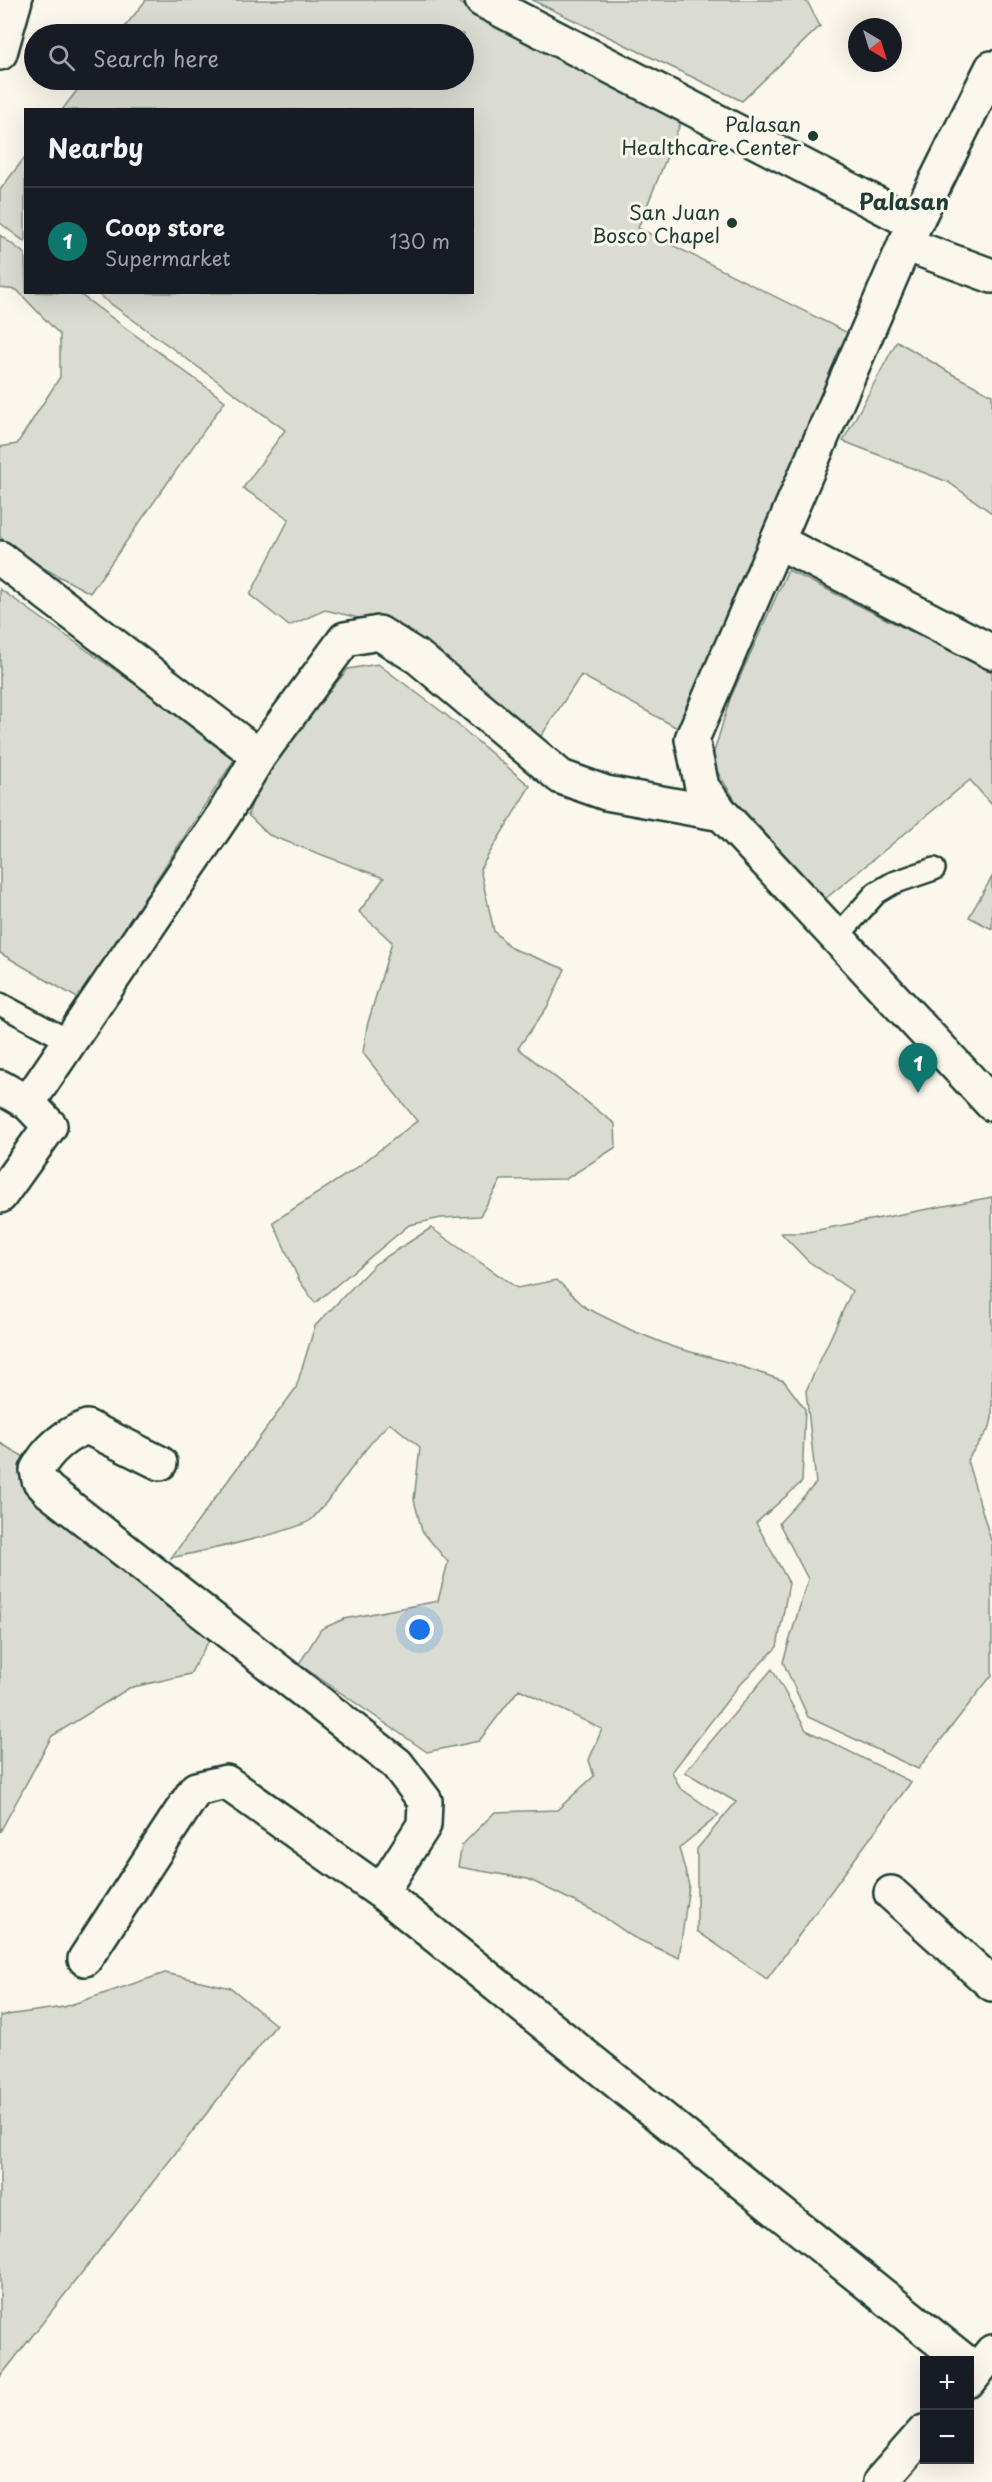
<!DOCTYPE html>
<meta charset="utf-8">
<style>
:root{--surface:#171b24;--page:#242831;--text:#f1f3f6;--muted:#9ea1a6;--line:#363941;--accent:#0f766e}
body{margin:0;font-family:"Playpen Sans",sans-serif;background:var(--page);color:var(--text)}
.controls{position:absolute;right:18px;bottom:18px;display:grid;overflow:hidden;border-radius:0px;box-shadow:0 6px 24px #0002}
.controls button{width:54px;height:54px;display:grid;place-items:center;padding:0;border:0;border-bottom:2px solid var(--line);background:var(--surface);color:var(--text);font:30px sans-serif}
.compass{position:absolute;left:848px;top:18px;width:54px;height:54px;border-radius:50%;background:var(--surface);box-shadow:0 6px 24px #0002;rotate:142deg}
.you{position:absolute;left:420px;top:1630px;width:21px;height:21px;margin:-15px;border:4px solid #fff;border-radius:50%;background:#1a73e8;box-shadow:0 0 0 9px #1a73e833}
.badge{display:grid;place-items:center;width:39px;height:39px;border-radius:50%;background:var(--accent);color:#fff;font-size:20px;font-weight:700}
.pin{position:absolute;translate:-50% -50px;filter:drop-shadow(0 2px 3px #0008)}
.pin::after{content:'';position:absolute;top:32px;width:21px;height:18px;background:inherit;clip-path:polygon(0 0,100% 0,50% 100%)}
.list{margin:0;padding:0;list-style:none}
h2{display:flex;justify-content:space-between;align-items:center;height:78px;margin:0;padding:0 24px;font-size:26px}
h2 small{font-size:20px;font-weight:400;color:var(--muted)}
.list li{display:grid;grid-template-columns:39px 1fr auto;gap:18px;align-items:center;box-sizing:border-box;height:108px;padding:0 24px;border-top:2px solid var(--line)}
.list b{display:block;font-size:22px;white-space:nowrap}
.list p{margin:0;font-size:20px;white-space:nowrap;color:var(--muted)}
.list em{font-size:20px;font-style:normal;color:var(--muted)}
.icon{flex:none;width:33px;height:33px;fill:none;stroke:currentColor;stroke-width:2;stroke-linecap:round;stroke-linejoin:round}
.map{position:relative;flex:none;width:992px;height:2482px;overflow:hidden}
.search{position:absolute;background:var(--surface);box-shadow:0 6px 24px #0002;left:24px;top:24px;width:450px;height:66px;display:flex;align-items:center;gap:15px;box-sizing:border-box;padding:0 21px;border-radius:33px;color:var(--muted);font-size:22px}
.panel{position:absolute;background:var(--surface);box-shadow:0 6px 24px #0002;left:24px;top:108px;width:450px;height:186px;border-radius:0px}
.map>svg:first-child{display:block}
.green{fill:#dbdcd1;stroke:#7d8c82;stroke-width:1.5}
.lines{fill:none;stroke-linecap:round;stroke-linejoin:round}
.lane-casing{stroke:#1f3d34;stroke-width:26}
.street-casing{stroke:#1f3d34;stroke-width:38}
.secondary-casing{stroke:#1f3d34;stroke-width:38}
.lane{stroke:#fbf7ec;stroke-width:21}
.street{stroke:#fbf7ec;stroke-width:33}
.secondary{stroke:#fbf7ec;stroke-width:33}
.poi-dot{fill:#1f3d34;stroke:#fbf7ec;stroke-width:2}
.labels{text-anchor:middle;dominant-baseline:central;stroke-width:6;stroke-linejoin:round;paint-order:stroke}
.poi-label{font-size:20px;fill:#1f3d34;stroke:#fbf7ec;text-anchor:end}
.quarter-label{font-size:22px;font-weight:bold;fill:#1f3d34;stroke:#fbf7ec}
</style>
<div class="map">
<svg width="992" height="2482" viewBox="0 0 992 2482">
<rect width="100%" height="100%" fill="#fbf7ec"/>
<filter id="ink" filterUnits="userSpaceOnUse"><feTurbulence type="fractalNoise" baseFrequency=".0167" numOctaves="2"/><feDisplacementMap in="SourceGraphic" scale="12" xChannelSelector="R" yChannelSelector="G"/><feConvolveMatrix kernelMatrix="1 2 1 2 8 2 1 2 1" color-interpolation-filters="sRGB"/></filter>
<g filter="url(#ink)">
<path class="green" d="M 146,0 L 454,0 L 683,117 L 638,228 L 850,334 L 679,729 L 581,675 L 536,744 L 389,625 L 325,610 L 289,626 L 250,595 L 289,519 L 243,488 L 285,430 L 96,293 L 472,292 L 472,110 L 62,110 L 85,80 L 464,80 L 464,34 L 119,34 Z
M 532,0 L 803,0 L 808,3 L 820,26 L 742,101 Z
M 25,157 L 25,242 L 0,223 L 0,190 Z
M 0,235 L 25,254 L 26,292 L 78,293 L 225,401 L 90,593 L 36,564 L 0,537 L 0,447 L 17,444 L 60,377 L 60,335 L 17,290 L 0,288 Z
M 897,341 L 952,374 L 992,395 L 992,513 L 948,482 L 843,441 Z
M 788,570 L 992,672 L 992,805 L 970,780 L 825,899 L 737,803 L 711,762 L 730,699 Z
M 0,589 L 204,733 L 234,760 L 79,999 L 0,953 Z
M 378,664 L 445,714 L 530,786 L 480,869 L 494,931 L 511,948 L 565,969 L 548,1006 L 518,1048 L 615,1124 L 616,1147 L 566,1179 L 501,1180 L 480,1216 L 441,1218 L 409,1225 L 315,1303 L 299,1280 L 273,1222 L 355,1169 L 417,1121 L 363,1053 L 367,1026 L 392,942 L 359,912 L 384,878 L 269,835 L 248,815 L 264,769 L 348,669 Z
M 992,877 L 992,929 L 969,917 Z
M 992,1197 L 992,1418 L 990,1427 L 967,1460 L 992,1544 L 992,1675 L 918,1769 L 808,1717 L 783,1662 L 808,1579 L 779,1523 L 816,1483 L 806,1391 L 852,1291 L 808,1261 L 781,1233 L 802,1233 Z
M 431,1228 L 517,1288 L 557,1280 L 586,1308 L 631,1330 L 673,1347 L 731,1363 L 784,1381 L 805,1409 L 802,1482 L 756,1523 L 789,1583 L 777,1647 L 740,1684 L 672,1772 L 680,1788 L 719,1815 L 679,1848 L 689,1885 L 679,1958 L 633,1937 L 598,1913 L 528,1879 L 458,1867 L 462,1845 L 495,1812 L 557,1810 L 594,1776 L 589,1760 L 602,1729 L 519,1689 L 479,1741 L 427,1752 L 299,1664 L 321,1629 L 344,1619 L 438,1601 L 448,1562 L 422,1531 L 414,1500 L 420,1447 L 390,1423 C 359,1451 339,1491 312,1519 C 300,1531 194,1553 171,1558 L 296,1388 L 315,1326 L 375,1264 Z
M 0,1443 L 62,1479 L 141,1584 L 218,1624 L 190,1674 L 129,1688 L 52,1736 L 0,1832 Z
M 772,1669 L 806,1730 L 911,1782 L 767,1979 L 697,1931 L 697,1849 L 736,1802 L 685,1772 Z
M 165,1973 L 231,1988 L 276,2025 L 0,2377 L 0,2016 L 64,2007 Z"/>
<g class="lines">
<defs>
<path id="lane" d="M 836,938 L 876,893 L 893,883 L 934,869
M 0,1004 L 71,1042"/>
<path id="street" d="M 482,0 L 914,223
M 0,53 L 15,0
M 905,244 L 992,276
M 777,541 L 992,652
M 0,558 L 259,756
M 0,1087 L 28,1103 L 224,814 L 259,756 L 345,639 L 379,633 L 419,658 L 561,777 L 606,793 L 722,814
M 0,1196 L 50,1126 L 28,1103
M 160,1463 L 87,1427 C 65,1435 48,1449 37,1470 L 39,1480 L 49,1491 L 397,1764 L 425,1801 L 424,1825 L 381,1892
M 891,1893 L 992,1984
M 85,1959 L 196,1789 L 226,1782 L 381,1892 L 963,2360
M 970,2380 L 992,2352
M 880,2482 L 924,2432"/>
<path id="secondary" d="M 992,68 L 905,244 L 692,739 L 702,787 L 722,814 L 992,1104"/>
</defs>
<use href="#lane" class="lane-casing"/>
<use href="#street" class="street-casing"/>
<use href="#secondary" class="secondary-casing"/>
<use href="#lane" class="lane"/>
<use href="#street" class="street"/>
<use href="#secondary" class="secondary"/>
</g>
</g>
<g class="poi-dot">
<circle cx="813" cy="136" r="6"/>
<circle cx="732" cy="223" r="6"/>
</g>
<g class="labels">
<g class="poi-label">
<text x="801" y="124">Palasan<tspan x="801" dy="23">Healthcare Center</tspan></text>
<text x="720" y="212">San Juan<tspan x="720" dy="23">Bosco Chapel</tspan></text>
</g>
<g class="quarter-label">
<text x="904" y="200">Palasan</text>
</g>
</g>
</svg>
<div class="controls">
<button>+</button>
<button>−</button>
</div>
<svg class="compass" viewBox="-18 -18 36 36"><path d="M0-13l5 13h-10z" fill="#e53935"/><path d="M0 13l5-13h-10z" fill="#9ea1a6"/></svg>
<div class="you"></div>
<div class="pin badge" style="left:918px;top:1093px">1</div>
<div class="search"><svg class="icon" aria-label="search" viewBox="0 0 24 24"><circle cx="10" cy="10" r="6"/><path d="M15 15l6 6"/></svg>Search here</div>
<section class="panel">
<h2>Nearby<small></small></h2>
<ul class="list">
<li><span class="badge">1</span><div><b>Coop store</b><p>Supermarket</p></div><em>130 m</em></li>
</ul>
</section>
</div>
